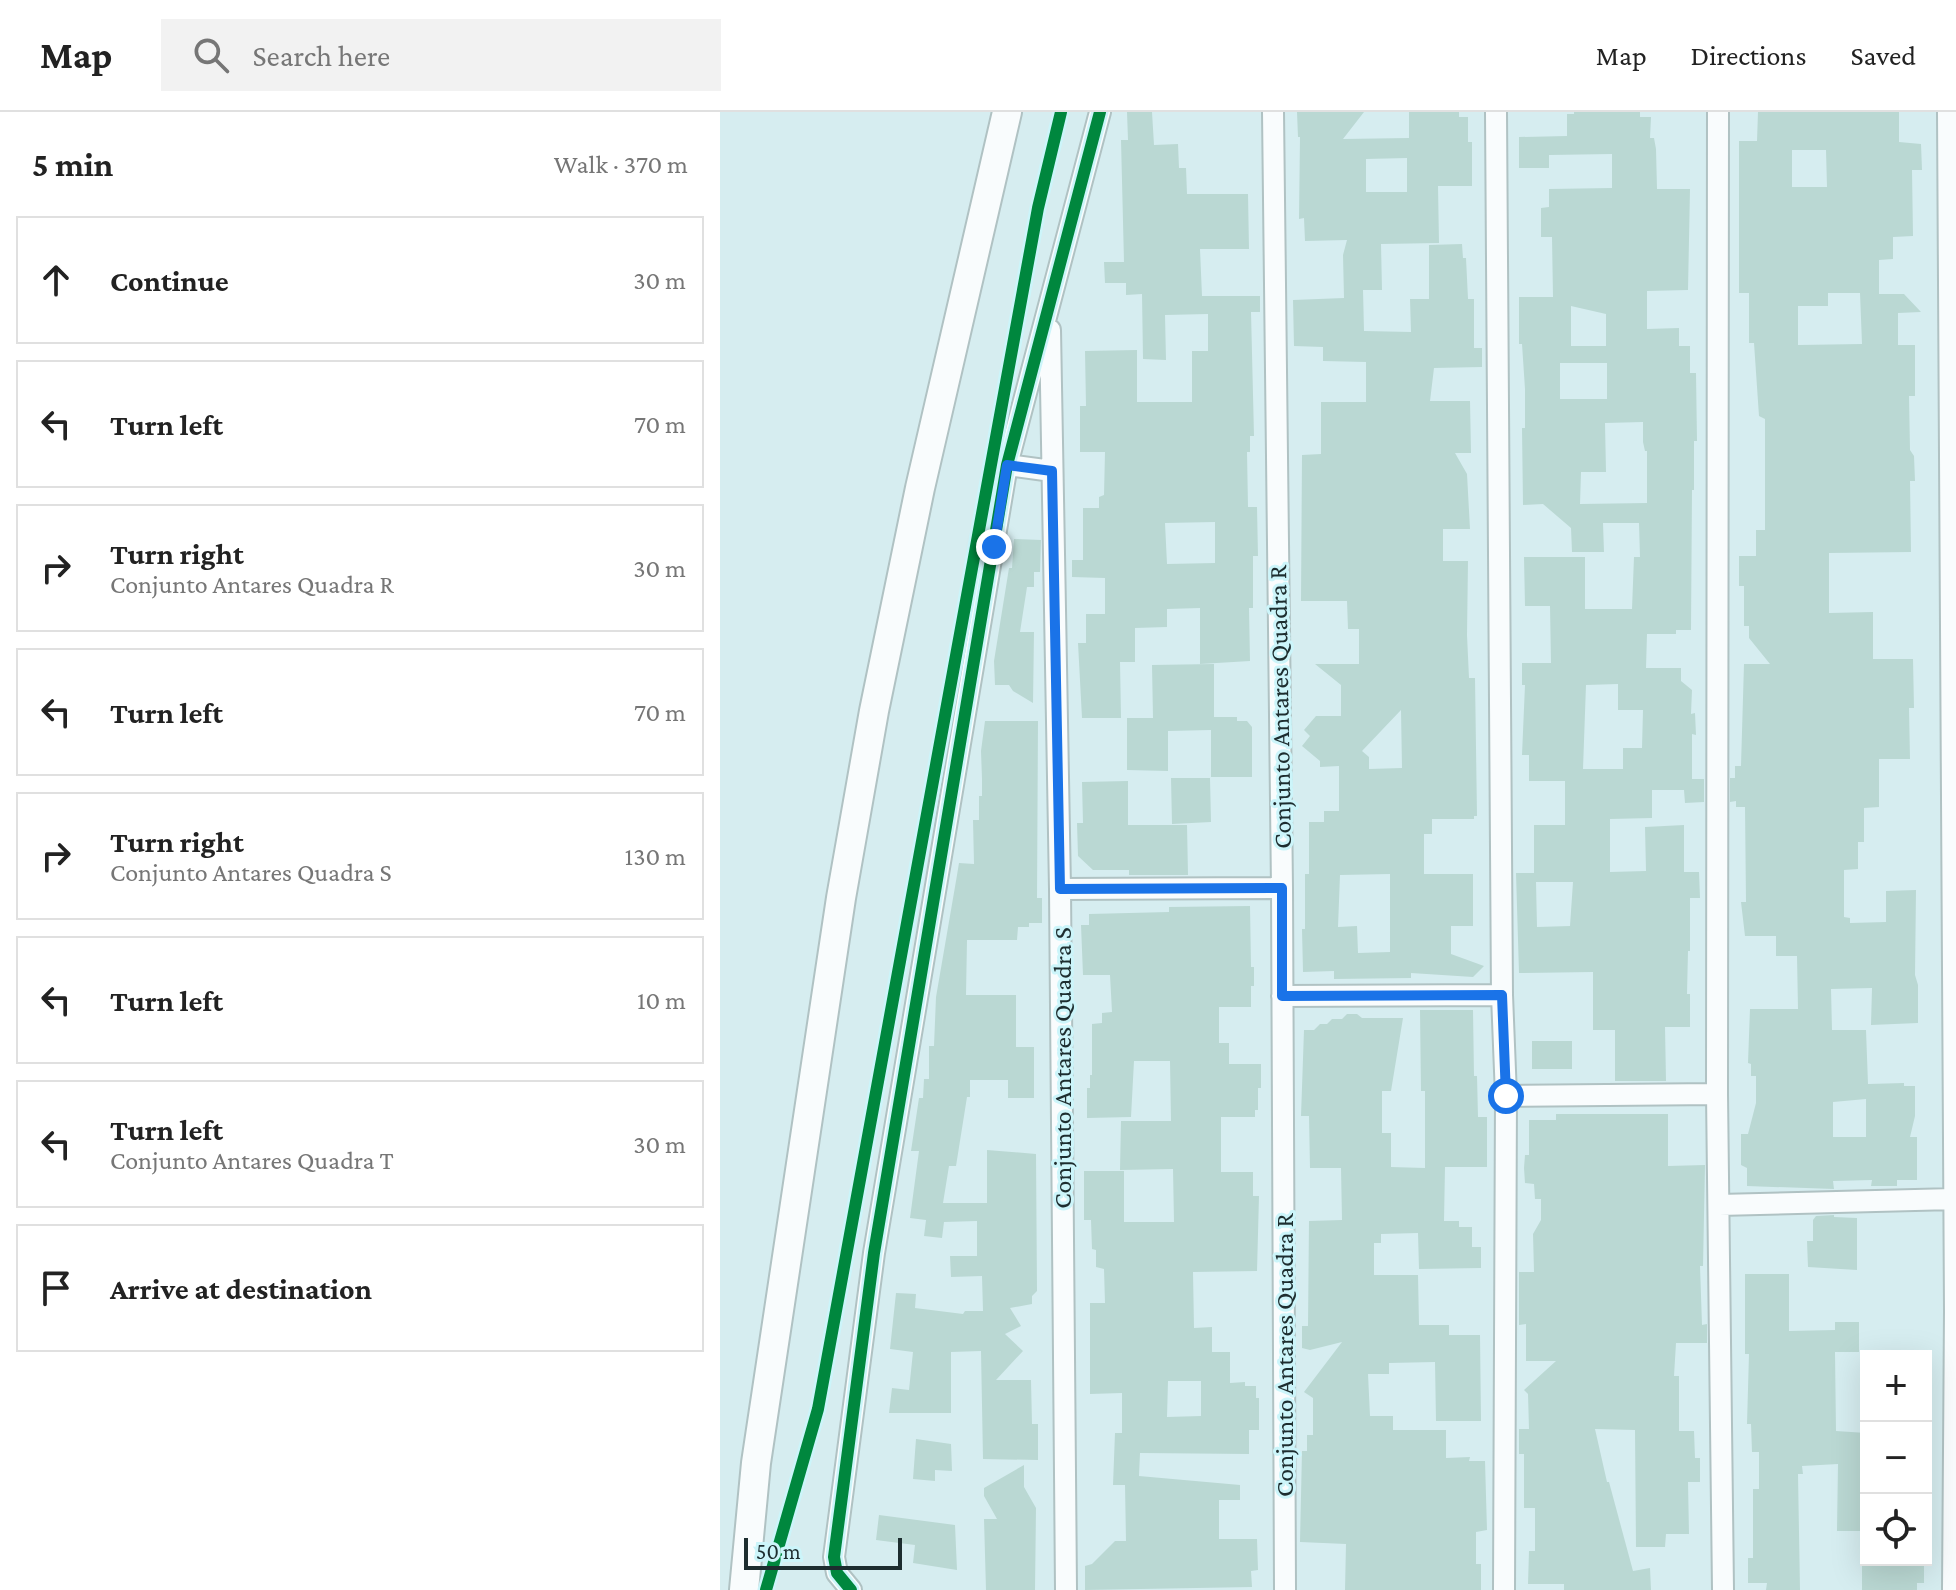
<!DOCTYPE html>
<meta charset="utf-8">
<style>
:root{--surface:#fff;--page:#f2f2f2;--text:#222;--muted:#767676;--line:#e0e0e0}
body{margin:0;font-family:"Crimson Pro",serif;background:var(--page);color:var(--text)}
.controls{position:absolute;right:24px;bottom:24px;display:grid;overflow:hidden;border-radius:0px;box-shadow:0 8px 32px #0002}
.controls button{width:72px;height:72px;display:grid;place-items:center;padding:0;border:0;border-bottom:2px solid var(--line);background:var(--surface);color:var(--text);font:40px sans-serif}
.scale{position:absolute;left:24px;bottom:20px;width:158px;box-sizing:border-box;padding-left:8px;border:4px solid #1d2d2f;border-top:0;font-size:22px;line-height:28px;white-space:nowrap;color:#1d2d2f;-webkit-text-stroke:6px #ccf5fa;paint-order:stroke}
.stop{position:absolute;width:24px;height:24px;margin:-18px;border:6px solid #1a73e8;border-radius:50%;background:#fff}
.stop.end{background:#1a73e8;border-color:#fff;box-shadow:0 2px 8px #0008}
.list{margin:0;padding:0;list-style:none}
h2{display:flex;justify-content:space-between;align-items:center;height:104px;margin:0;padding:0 32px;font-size:34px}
h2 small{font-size:26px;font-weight:400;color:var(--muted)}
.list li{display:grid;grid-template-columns:52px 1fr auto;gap:24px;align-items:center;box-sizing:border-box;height:128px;margin:0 16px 16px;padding:0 16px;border:2px solid var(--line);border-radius:0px}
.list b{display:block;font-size:30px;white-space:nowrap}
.list p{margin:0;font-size:26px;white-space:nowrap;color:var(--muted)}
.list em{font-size:26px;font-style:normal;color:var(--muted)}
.icon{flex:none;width:44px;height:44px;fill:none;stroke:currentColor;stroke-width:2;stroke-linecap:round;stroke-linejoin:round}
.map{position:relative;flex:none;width:1236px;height:1478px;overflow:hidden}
header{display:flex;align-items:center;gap:48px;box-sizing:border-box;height:112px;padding:0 40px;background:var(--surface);border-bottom:2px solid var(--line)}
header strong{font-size:38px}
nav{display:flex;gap:44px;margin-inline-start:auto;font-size:28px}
.search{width:560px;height:72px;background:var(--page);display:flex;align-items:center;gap:20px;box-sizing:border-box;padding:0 28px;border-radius:0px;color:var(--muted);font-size:30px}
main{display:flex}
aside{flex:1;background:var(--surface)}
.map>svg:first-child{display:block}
.building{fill:#bad8d3;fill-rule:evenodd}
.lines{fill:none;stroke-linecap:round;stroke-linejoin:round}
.street-casing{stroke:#b0c2c3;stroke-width:24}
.secondary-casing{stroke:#b0c2c3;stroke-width:32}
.street{stroke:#f9fcfd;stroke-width:20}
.secondary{stroke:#f9fcfd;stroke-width:28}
.cycleway-casing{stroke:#ccf5fa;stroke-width:17}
.cycleway{stroke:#00873e;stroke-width:12}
.route{stroke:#1a73e8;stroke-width:10}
.labels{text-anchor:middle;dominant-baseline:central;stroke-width:6;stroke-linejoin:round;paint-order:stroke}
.street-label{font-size:26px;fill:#1d2d2f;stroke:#ccf5fa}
</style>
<header>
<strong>Map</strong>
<div class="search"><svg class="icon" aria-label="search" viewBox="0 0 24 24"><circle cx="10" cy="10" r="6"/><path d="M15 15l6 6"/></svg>Search here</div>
<nav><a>Map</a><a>Directions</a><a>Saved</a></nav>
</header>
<main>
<aside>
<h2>5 min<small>Walk · 370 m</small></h2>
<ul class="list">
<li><svg class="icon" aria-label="ahead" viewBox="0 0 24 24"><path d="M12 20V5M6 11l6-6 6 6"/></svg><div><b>Continue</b></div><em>30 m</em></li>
<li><svg class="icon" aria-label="left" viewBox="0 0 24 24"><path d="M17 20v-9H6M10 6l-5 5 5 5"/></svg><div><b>Turn left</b></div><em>70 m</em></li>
<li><svg class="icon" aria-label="right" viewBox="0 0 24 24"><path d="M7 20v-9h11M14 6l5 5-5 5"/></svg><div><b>Turn right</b><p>Conjunto Antares Quadra R</p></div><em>30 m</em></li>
<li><svg class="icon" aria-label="left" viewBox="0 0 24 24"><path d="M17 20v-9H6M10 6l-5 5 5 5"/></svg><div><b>Turn left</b></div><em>70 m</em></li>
<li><svg class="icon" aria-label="right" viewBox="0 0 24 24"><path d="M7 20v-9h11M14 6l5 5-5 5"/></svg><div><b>Turn right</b><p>Conjunto Antares Quadra S</p></div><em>130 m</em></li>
<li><svg class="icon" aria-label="left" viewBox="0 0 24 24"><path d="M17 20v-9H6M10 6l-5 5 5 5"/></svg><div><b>Turn left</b></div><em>10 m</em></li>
<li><svg class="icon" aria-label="left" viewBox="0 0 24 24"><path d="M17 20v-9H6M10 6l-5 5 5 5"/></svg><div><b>Turn left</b><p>Conjunto Antares Quadra T</p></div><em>30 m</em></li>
<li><svg class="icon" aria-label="arrive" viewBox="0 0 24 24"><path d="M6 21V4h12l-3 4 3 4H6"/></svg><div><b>Arrive at destination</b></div></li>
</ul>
</aside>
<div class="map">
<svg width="1236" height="1478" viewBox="0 0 1236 1478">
<rect width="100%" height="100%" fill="#d6edf0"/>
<path class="building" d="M 407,0 L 432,0 L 434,33 L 458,32 L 459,56 L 466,56 L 467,82 L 528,82 L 529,137 L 480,137 L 482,184 L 540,184 L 540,200 L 531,200 L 534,324 L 530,324 L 530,340 L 527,340 L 528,395 L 537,395 L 538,444 L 533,444 L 533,496 L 529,496 L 530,549 L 480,552 L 480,496 L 447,497 L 447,515 L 415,516 L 415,550 L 400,550 L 401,606 L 362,606 L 358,531 L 366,531 L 366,502 L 385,502 L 385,466 L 352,465 L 352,448 L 363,448 L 363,396 L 379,396 L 379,385 L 384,383 L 385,340 L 360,340 L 360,294 L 366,294 L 365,239 L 417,238 L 417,290 L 472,290 L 472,239 L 488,239 L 488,202 L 445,203 L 446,248 L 423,247 L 422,182 L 406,183 L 406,171 L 385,171 L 384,150 L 404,150 L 401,28 L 408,28 ZM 495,410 L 495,451 L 447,452 L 445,411 Z
M 577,0 L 644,0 L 623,27 L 689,26 L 689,0 L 739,0 L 739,5 L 748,5 L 748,30 L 752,30 L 752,74 L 718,74 L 719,131 L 661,132 L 662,178 L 643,178 L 644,219 L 691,220 L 690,187 L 709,187 L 709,133 L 742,132 L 743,146 L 746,146 L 748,187 L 754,187 L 754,236 L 762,236 L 762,255 L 714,256 L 710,289 L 750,289 L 751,341 L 735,341 L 747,362 L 750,417 L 723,417 L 723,449 L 748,449 L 747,523 L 749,566 L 755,566 L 757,704 L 754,704 L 754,707 L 712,707 L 712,722 L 704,722 L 704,762 L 753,762 L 753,814 L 731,814 L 731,842 L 764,854 L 753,865 L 691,861 L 691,866 L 614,867 L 614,859 L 583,860 L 582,817 L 585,817 L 585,762 L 589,762 L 589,710 L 604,710 L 604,699 L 619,699 L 619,654 L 600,655 L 600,649 L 582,634 L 590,624 L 584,618 L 596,604 L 621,604 L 621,573 L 595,552 L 639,552 L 639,517 L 628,517 L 627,489 L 581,489 L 582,343 L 601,342 L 601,290 L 646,290 L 646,250 L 603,249 L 603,235 L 574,234 L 573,188 L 624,186 L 623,143 L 627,128 L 585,129 L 584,106 L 579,107 L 580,25 L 578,25 ZM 687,46 L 687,80 L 646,80 L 646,47 ZM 681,598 L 682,656 L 649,657 L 649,645 L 642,639 ZM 670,762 L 670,840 L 638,841 L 637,814 L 618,815 L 620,763 Z
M 854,0 L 920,0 L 920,5 L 931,5 L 930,26 L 934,26 L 936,37 L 937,77 L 970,77 L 968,178 L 927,179 L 927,217 L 959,216 L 959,234 L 970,234 L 970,261 L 976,261 L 977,329 L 974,329 L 974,378 L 972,378 L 971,518 L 956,518 L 956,522 L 927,522 L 926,556 L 961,556 L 961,569 L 972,578 L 971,602 L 975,601 L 976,623 L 972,622 L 972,667 L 984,667 L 984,690 L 965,691 L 964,678 L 932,678 L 932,706 L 890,707 L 890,760 L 926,759 L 925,715 L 964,713 L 964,760 L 979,760 L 980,786 L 970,786 L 970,839 L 968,839 L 967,882 L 970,882 L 970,915 L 945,915 L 946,969 L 895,969 L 895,918 L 873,918 L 873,860 L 799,861 L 796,761 L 814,761 L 814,713 L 845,713 L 845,669 L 809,669 L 809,643 L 802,643 L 805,573 L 802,573 L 802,551 L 831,551 L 830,494 L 805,494 L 804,445 L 865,445 L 865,497 L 912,497 L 914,445 L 920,445 L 919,411 L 883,411 L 884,440 L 852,440 L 851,416 L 823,392 L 803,393 L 802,316 L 805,316 L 805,277 L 802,232 L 799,232 L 799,185 L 833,185 L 832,125 L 821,125 L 821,96 L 829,95 L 829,77 L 892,76 L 892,42 L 829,43 L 829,56 L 799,56 L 799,25 L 847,24 L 847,2 L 854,2 ZM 851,194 L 886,202 L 886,234 L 851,234 ZM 840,251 L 887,251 L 887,287 L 840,287 ZM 923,310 L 923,330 L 925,339 L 927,339 L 927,391 L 860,392 L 861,360 L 886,360 L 885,311 ZM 898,572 L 898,598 L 923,598 L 922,636 L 903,636 L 903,657 L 863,657 L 866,573 ZM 816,770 L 853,770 L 850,814 L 817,815 Z
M 1038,0 L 1179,0 L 1179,30 L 1201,32 L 1202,58 L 1192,58 L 1193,124 L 1173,125 L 1173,147 L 1159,148 L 1159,182 L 1184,182 L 1201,200 L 1178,201 L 1178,233 L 1195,233 L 1195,284 L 1189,284 L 1190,338 L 1194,344 L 1195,369 L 1190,369 L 1191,440 L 1109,441 L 1109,501 L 1153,500 L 1153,547 L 1193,547 L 1194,596 L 1189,596 L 1190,647 L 1159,647 L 1159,695 L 1144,696 L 1144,730 L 1138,730 L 1138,757 L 1124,758 L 1124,805 L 1130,806 L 1130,811 L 1166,810 L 1166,779 L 1196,778 L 1195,863 L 1198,873 L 1198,911 L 1151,913 L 1152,876 L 1111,877 L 1112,918 L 1146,918 L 1148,972 L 1184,971 L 1184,974 L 1195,974 L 1195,1004 L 1190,1025 L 1197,1025 L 1197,1068 L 1177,1068 L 1177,1074 L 1151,1074 L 1152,1068 L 1113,1069 L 1114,1077 L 1027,1074 L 1027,1056 L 1021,1053 L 1021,1022 L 1028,1022 L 1036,991 L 1036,964 L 1031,964 L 1031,952 L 1028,951 L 1030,897 L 1078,897 L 1077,844 L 1056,844 L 1056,824 L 1025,824 L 1021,790 L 1026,790 L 1025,695 L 1016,695 L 1016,689 L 1010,690 L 1010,666 L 1015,666 L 1015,654 L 1021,654 L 1024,552 L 1050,552 L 1029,526 L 1029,514 L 1024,514 L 1024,474 L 1019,474 L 1019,444 L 1036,444 L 1036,418 L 1045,418 L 1045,307 L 1039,304 L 1034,231 L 1029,231 L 1029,181 L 1019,181 L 1019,29 L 1037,29 ZM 1072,38 L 1106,38 L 1107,75 L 1072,75 ZM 1108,181 L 1140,181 L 1142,232 L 1078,233 L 1078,194 L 1108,194 ZM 1146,987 L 1146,1025 L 1113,1025 L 1113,990 Z
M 294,427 L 321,428 L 320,460 L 314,460 L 314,475 L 307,475 L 300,520 L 314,520 L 313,591 L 293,579 L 289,573 L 275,573 L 274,549 L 289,456 L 292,456 Z
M 494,552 L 494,605 L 517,605 L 517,609 L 527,609 L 532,615 L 532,665 L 491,665 L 491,618 L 448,619 L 448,659 L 407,658 L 407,606 L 433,606 L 432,553 Z
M 265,609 L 318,609 L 317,786 L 322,786 L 322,811 L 309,811 L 309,815 L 298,815 L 297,828 L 247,828 L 246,883 L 296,883 L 296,935 L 314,935 L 314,986 L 288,986 L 288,968 L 250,968 L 250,985 L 247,985 L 236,1054 L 229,1054 L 223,1091 L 267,1091 L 267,1038 L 316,1042 L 317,1179 L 312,1184 L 312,1192 L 290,1196 L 301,1214 L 285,1222 L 303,1239 L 276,1268 L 311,1268 L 312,1312 L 318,1312 L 318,1348 L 263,1347 L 261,1239 L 231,1240 L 231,1301 L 169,1301 L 172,1276 L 189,1278 L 193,1240 L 170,1237 L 176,1181 L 196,1182 L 195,1196 L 243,1202 L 245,1199 L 263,1199 L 262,1164 L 231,1165 L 230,1144 L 257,1144 L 257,1109 L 224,1110 L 222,1126 L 204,1124 L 206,1108 L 190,1106 L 199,1039 L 191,1039 L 199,986 L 203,986 L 204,967 L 209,967 L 209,934 L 214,934 L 216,885 L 236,769 L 239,751 L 254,752 L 253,708 L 259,708 L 259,684 L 262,684 L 262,667 L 261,639 Z
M 451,666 L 490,666 L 491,710 L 452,712 Z
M 408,669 L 408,713 L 467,713 L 468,763 L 409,763 L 409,758 L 373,758 L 358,744 L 357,711 L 363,711 L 362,670 Z
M 530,794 L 531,855 L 534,855 L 534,874 L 531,874 L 531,895 L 499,895 L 499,931 L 509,931 L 509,952 L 541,952 L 541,976 L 538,976 L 538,998 L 535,998 L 535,1005 L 501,1005 L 501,1060 L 533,1060 L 533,1084 L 539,1084 L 537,1159 L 473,1160 L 474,1216 L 492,1215 L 492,1240 L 510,1240 L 510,1271 L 525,1270 L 525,1274 L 536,1274 L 536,1286 L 539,1286 L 539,1318 L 529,1318 L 529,1342 L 420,1341 L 419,1364 L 520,1373 L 520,1388 L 499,1388 L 499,1427 L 537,1427 L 538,1458 L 531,1459 L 532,1475 L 365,1478 L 365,1454 L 372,1452 L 395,1429 L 406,1429 L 405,1373 L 393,1373 L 395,1321 L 402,1321 L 402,1281 L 370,1282 L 370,1191 L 385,1191 L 384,1157 L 376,1155 L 376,1138 L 372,1137 L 371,1108 L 364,1108 L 364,1059 L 404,1059 L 404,1110 L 454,1110 L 453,1057 L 400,1058 L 401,1009 L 451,1009 L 450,949 L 414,949 L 411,1005 L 367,1006 L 367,976 L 370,976 L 370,963 L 372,963 L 372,912 L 382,911 L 382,901 L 392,900 L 390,863 L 363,863 L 361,813 L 369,813 L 369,802 L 449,800 L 449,795 ZM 448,1269 L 481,1269 L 481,1304 L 447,1305 Z
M 700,898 L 753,898 L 754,964 L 757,964 L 758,1005 L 767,1005 L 767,1055 L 725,1055 L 724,1109 L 739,1109 L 739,1115 L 752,1115 L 752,1135 L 761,1135 L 761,1156 L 699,1157 L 698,1121 L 661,1122 L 661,1131 L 654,1131 L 654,1163 L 698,1163 L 699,1213 L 729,1213 L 729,1223 L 760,1223 L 761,1309 L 716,1309 L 715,1250 L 669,1251 L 669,1262 L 648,1262 L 650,1304 L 673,1304 L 673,1318 L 726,1318 L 726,1346 L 750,1345 L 749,1349 L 765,1349 L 767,1418 L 756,1420 L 756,1452 L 761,1452 L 761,1478 L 625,1478 L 626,1432 L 580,1430 L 582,1339 L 587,1339 L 587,1323 L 593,1323 L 593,1286 L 584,1280 L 622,1230 L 590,1238 L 582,1236 L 582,1214 L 588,1214 L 589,1109 L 622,1108 L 621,1056 L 590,1056 L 589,1004 L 581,1004 L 584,918 L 594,918 L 600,912 L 607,912 L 612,907 L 622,907 L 627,902 L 637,902 L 642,906 L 683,906 L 671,979 L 662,979 L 662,1021 L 671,1021 L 671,1055 L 705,1056 L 705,979 L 701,979 Z
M 812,929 L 852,929 L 852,957 L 812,957 Z
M 836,1002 L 948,1002 L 948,1054 L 985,1053 L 983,1154 L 980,1154 L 982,1213 L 987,1212 L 987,1231 L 956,1231 L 954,1264 L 959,1264 L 959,1319 L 974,1319 L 975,1346 L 980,1346 L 980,1370 L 968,1370 L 969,1422 L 946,1422 L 945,1435 L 916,1435 L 915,1318 L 875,1317 L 887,1370 L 889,1370 L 913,1459 L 930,1456 L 931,1478 L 844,1478 L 844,1472 L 808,1472 L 809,1439 L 815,1439 L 815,1396 L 804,1396 L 804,1342 L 799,1342 L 799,1317 L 809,1317 L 808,1282 L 804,1278 L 836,1249 L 806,1249 L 806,1212 L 799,1213 L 799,1160 L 814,1160 L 813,1122 L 821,1108 L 821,1087 L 815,1087 L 814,1072 L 805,1071 L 804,1056 L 805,1043 L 809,1043 L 809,1008 L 836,1008 Z
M 1114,1103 L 1114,1105 L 1137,1106 L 1137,1158 L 1088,1155 L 1087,1129 L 1093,1129 L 1093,1108 L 1096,1104 Z
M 1025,1162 L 1069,1162 L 1069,1219 L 1115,1218 L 1115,1210 L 1139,1210 L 1139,1240 L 1115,1240 L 1116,1319 L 1146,1321 L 1146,1419 L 1117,1419 L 1118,1352 L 1082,1354 L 1083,1362 L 1078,1362 L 1080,1478 L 1046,1478 L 1047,1471 L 1028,1471 L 1028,1446 L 1033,1446 L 1033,1377 L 1039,1377 L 1039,1340 L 1032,1340 L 1031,1312 L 1027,1312 L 1029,1242 L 1025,1242 Z
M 196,1327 L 231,1332 L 232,1359 L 215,1358 L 215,1369 L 193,1367 Z
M 304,1353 L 304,1375 L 316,1396 L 315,1478 L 266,1478 L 264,1407 L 277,1407 L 264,1384 L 264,1376 Z
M 159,1403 L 235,1413 L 237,1458 L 193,1451 L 195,1433 L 156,1428 Z
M 1142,1448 L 1204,1448 L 1204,1471 L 1197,1471 L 1197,1478 L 1142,1478 Z"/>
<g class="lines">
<defs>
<path id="street" d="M 553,0 L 562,776 L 565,1478
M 776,0 L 782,883 L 786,984 L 784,1478
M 998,0 L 997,982 L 1003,1478
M 1228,0 L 1235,1199 L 1233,1478
M 330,218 L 340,777 L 346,1478
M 287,353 L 332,359
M 340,777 L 562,776
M 562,884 L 782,883
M 786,984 L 997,982
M 999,1093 L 1234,1087
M 131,1478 L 117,1461 L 114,1445 L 154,1141 L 287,353 L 380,0"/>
<path id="secondary" d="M 24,1478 L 36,1351 L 121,786 L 154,599 L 200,376 L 287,0"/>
</defs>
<use href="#street" class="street-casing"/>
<use href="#secondary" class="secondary-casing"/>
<use href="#street" class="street"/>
<use href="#secondary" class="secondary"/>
<defs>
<path id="cycleway" d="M 46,1478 L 98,1297 L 318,96 L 341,0
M 131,1478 L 117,1461 L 114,1445 L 154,1141 L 287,353 L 380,0"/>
</defs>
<use href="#cycleway" class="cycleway-casing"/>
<use href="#cycleway" class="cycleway"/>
</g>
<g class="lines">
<path class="route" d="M 274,435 L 287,353 L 332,359 L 340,777 L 562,776 L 562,884 L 782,883 L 786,984"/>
</g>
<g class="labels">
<g class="street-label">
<text transform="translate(560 595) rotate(-91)">Conjunto Antares Quadra R</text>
<text transform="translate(342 956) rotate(-90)">Conjunto Antares Quadra S</text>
<text transform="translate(564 1243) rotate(-90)">Conjunto Antares Quadra R</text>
</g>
</g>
</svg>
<div class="controls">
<button>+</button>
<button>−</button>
<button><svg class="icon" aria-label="locate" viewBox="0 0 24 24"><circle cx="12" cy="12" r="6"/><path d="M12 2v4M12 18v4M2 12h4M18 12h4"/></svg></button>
</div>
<div class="scale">50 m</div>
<div class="stop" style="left:786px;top:984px"></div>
<div class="stop end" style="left:274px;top:435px"></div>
</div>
</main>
